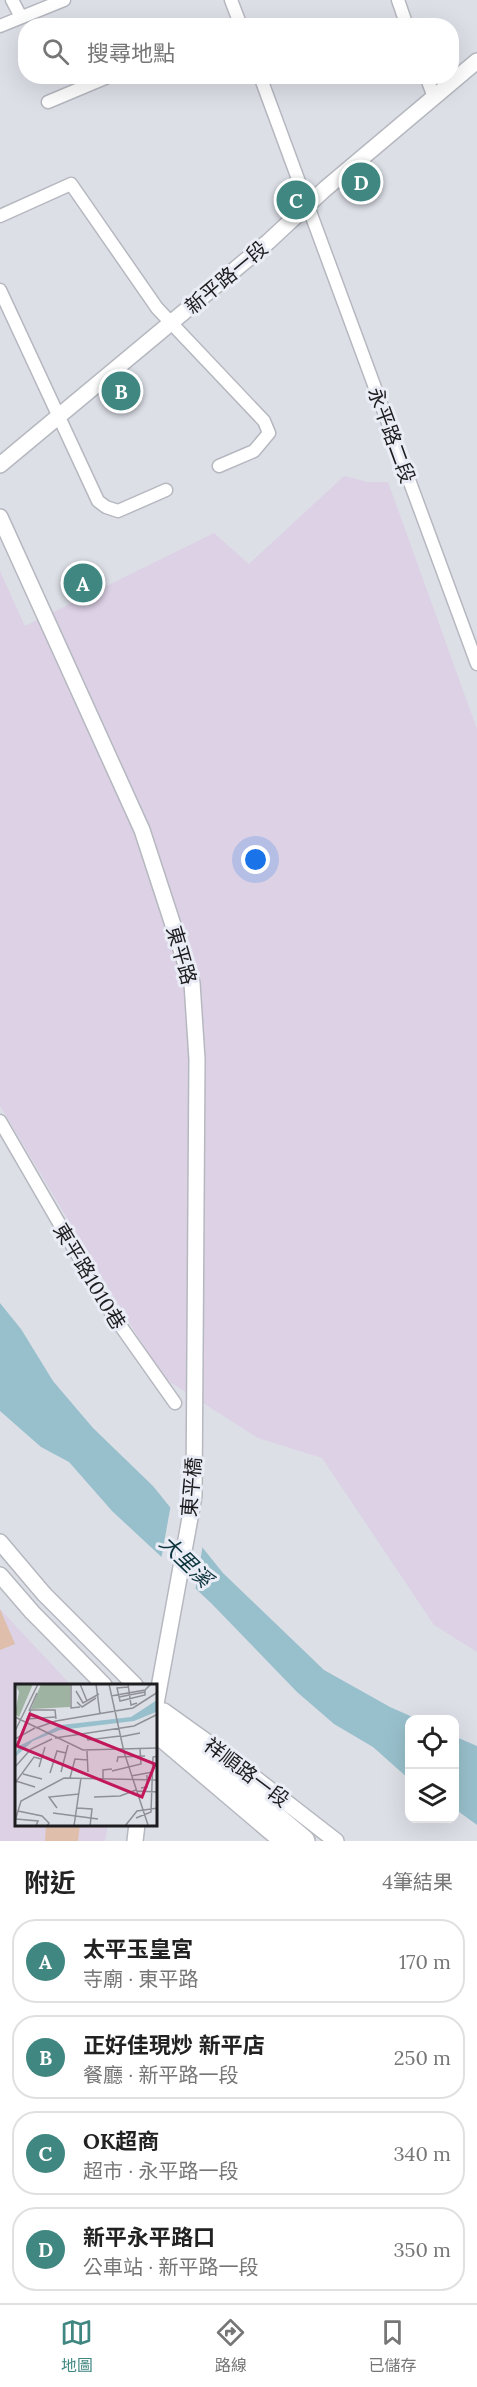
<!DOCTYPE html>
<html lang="zh-TW">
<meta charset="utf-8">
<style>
:root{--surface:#fff;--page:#f2f2f2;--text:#222;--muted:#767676;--line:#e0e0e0;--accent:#408781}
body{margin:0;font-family:Lora,"Noto Sans TC",serif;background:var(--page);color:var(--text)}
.controls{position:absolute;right:18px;bottom:18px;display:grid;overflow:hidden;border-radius:12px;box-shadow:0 6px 24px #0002}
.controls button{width:54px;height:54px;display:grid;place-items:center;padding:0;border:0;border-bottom:2px solid var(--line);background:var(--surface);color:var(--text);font:30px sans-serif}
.you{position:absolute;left:256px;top:860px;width:21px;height:21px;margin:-15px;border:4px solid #fff;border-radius:50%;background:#1a73e8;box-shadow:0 0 0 9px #1a73e833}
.badge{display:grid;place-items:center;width:39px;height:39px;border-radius:50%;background:var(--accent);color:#fff;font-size:20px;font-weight:700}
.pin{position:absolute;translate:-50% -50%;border:3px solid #fff;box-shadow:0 2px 6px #0006}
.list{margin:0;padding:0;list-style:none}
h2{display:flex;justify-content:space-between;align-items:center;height:78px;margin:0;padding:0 24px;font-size:26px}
h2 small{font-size:20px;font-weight:400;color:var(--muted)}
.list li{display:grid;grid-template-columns:39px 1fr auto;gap:18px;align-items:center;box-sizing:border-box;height:84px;margin:0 12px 12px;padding:0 12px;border:2px solid var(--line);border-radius:24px}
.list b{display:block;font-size:22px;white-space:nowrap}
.list p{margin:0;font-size:20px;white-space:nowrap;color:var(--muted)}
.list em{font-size:20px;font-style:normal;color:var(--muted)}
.icon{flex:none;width:33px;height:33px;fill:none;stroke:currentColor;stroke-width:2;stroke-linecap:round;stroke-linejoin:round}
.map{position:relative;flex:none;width:477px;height:1841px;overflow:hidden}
.search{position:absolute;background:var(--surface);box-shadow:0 6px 24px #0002;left:18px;right:18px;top:18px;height:66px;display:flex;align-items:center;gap:15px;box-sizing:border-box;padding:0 21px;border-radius:24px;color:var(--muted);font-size:22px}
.sheet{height:462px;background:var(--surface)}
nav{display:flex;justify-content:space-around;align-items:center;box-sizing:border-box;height:84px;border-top:2px solid var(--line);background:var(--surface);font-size:16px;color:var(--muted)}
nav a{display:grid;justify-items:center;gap:3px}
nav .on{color:var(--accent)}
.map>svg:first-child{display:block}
.industrial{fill:#dcd1e5}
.water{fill:#98c0cc}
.pier{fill:#dddfe7}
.building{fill:#dfbfab}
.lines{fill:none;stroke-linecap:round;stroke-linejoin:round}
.minor-casing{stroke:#b6b8c0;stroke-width:15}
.tertiary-casing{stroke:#b6b8c0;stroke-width:18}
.trunk-casing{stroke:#b6b8c0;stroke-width:24}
.minor{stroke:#fff;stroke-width:12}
.tertiary{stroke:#fff;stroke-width:15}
.trunk{stroke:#fff;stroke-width:21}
.labels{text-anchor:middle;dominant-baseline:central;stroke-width:6;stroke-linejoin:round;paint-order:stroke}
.street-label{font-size:20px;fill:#1d1d20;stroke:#eaedf5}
.water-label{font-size:21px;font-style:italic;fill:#0b333c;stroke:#eaedf5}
.inset-road{fill:none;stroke:#909197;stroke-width:1.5}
.view{fill:#c2185b;fill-opacity:0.15;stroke:#c2185b;stroke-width:3}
.inset-edge{fill:none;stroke:#1d1d20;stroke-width:3}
</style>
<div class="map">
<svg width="477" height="1841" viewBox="0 0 477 1841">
<rect width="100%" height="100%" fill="#dddfe7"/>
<path class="industrial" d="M 344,476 L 368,482 L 388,482 L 477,729 L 477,1652 L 434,1625 L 322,1458 L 258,1438 L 162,1377 L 0,1106 L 0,571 L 25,626 L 214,533 L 249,564 Z
M 0,1609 L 71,1685 L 16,1685 L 16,1824 L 108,1825 L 105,1841 L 0,1841 Z"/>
<path class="water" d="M 0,1303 L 21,1329 L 53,1381 L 93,1428 L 153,1486 L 223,1573 L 324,1670 L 390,1707 L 417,1719 L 410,1720 L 409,1779 L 373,1747 L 334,1724 L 297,1692 L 211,1603 L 112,1511 L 69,1462 L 41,1447 L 0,1411 Z
M 454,1736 L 477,1746 L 477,1825 L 455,1809 Z"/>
<path class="pier" d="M 171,1504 L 203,1544 L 195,1592 L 161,1560 Z"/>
<path class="building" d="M 0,1609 L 15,1644 L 0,1650 Z
M 46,1824 L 80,1824 L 78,1841 L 45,1841 Z"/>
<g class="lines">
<defs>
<path id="minor" d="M 12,0 L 21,17
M 231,0 L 241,26
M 398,0 L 407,26
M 0,26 L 64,0
M 260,76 L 477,664
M 426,76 L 434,97
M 48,102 L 110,76
M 0,216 L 71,184 L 157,308 L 264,421 L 269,433 L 254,451 L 219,466
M 0,290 L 98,501 L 106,507 L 118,511 L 166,490
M 0,1121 L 110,1311 L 175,1403"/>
<path id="tertiary" d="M 0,465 L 268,242 L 325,189 L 477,61
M 0,517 L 142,830 L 192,983 L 197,1059 L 194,1496 L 156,1704
M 0,1542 L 44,1594 L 135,1685
M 0,1575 L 32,1612 L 104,1685
M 164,1711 L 224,1754 L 336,1841
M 156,1735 L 281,1841
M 135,1841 L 137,1824"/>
<path id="trunk" d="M 156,1716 L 304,1841"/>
</defs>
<use href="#minor" class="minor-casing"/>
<use href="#tertiary" class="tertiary-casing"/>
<use href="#trunk" class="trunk-casing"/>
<use href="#minor" class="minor"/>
<use href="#tertiary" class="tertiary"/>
<use href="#trunk" class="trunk"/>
</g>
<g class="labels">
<g class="street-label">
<text transform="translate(226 277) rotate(-40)">新平路一段</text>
<text transform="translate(392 435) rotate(70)">永平路二段</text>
<text transform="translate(182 955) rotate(74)">東平路</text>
<text transform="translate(90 1276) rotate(59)">東平路1010巷</text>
<text transform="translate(191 1487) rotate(-85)">東平橋</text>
<text transform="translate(247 1772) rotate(37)">祥順路一段</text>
</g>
<g class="water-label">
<text transform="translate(186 1561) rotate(44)">大里溪</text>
</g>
</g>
<g transform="translate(15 1684)">
<rect width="142" height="142" fill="#dddfe7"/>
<path d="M 0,0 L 18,0 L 4,33 L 0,30 L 4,8 ZM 26,0 L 55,0 L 55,23 L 16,25 Z" fill="#9eb3a1"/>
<path d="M 142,16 L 141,28 L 119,37 L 45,46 L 18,57 L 0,73 L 4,62 L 46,41 L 116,33 Z" fill="#98c0cc"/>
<path class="inset-road" d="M 56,0 L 56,24 L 65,23M 65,0 L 72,17M 81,0 L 85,30M 94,0 L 109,68 L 133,141M 113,0 L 116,21 L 122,19M 113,3 L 102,4 L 105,17 L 130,11 L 130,6M 61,7 L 68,19 L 84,10M 96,12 L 130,6 L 136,0M 104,13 L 130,8M 62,18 L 67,23 L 81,14M 14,27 L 22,9M 0,33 L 68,66 L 143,64M 40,33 L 12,35 L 16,26 L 40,26 L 41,35M 21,44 L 41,37 L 118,24 L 143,8M 0,47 L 23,0M 70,49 L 73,56 L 105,52M 105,53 L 125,49M 40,54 L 119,42 L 143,30M 0,55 L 20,44M 72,67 L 73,88M 102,78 L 103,73 L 130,72M 0,83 L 16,65 L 37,55M 24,83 L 30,63M 97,87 L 126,80 L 125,65M 46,88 L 53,61M 35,89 L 42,67 L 51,69M 8,90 L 27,95M 116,92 L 138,88M 55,94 L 60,75 L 73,76M 88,95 L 88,86 L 97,85M 1,97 L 20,103M 0,99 L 19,73 L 26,75M 126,104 L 132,103 L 132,91M 122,107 L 143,108M 79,113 L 105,112 L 121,106M 42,124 L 34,113 L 64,110M 62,124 L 77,125 L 75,142M 3,127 L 27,132 L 34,139 L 32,142M 38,129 L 83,135M 121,134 L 136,128 L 138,73 L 143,72M 1,135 L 23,137 L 21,142M 0,137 L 6,117 L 49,94 L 143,96M 59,142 L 66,94M 110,142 L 122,127 L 143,124"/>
<path class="view" d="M 15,30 L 140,80 L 127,113 L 2,62 Z"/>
<rect width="142" height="142" class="inset-edge"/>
</g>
</svg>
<div class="controls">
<button><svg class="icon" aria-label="locate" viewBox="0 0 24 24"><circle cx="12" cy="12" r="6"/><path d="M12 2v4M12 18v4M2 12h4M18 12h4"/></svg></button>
<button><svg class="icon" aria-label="layers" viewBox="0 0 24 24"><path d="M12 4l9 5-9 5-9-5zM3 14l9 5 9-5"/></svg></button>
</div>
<div class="you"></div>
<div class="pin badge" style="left:83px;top:583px">A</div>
<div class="pin badge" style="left:121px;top:391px">B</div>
<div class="pin badge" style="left:296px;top:200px">C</div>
<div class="pin badge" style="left:361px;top:182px">D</div>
<div class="search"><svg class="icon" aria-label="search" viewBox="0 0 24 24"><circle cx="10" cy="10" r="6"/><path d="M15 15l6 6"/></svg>搜尋地點</div>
</div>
<section class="sheet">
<h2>附近<small>4筆結果</small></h2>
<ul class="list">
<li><span class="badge">A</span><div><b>太平玉皇宮</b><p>寺廟 · 東平路</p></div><em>170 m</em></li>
<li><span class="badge">B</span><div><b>正好佳現炒 新平店</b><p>餐廳 · 新平路一段</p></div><em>250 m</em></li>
<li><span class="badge">C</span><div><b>OK超商</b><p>超市 · 永平路一段</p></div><em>340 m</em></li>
<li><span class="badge">D</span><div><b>新平永平路口</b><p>公車站 · 新平路一段</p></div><em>350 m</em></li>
</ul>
</section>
<nav>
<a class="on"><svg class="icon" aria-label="map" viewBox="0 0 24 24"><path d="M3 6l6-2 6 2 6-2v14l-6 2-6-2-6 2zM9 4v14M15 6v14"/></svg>地圖</a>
<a><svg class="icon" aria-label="directions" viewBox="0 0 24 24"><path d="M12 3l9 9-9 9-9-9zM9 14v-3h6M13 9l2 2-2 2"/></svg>路線</a>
<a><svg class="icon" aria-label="saved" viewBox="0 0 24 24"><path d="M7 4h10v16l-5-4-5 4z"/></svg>已儲存</a>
</nav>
